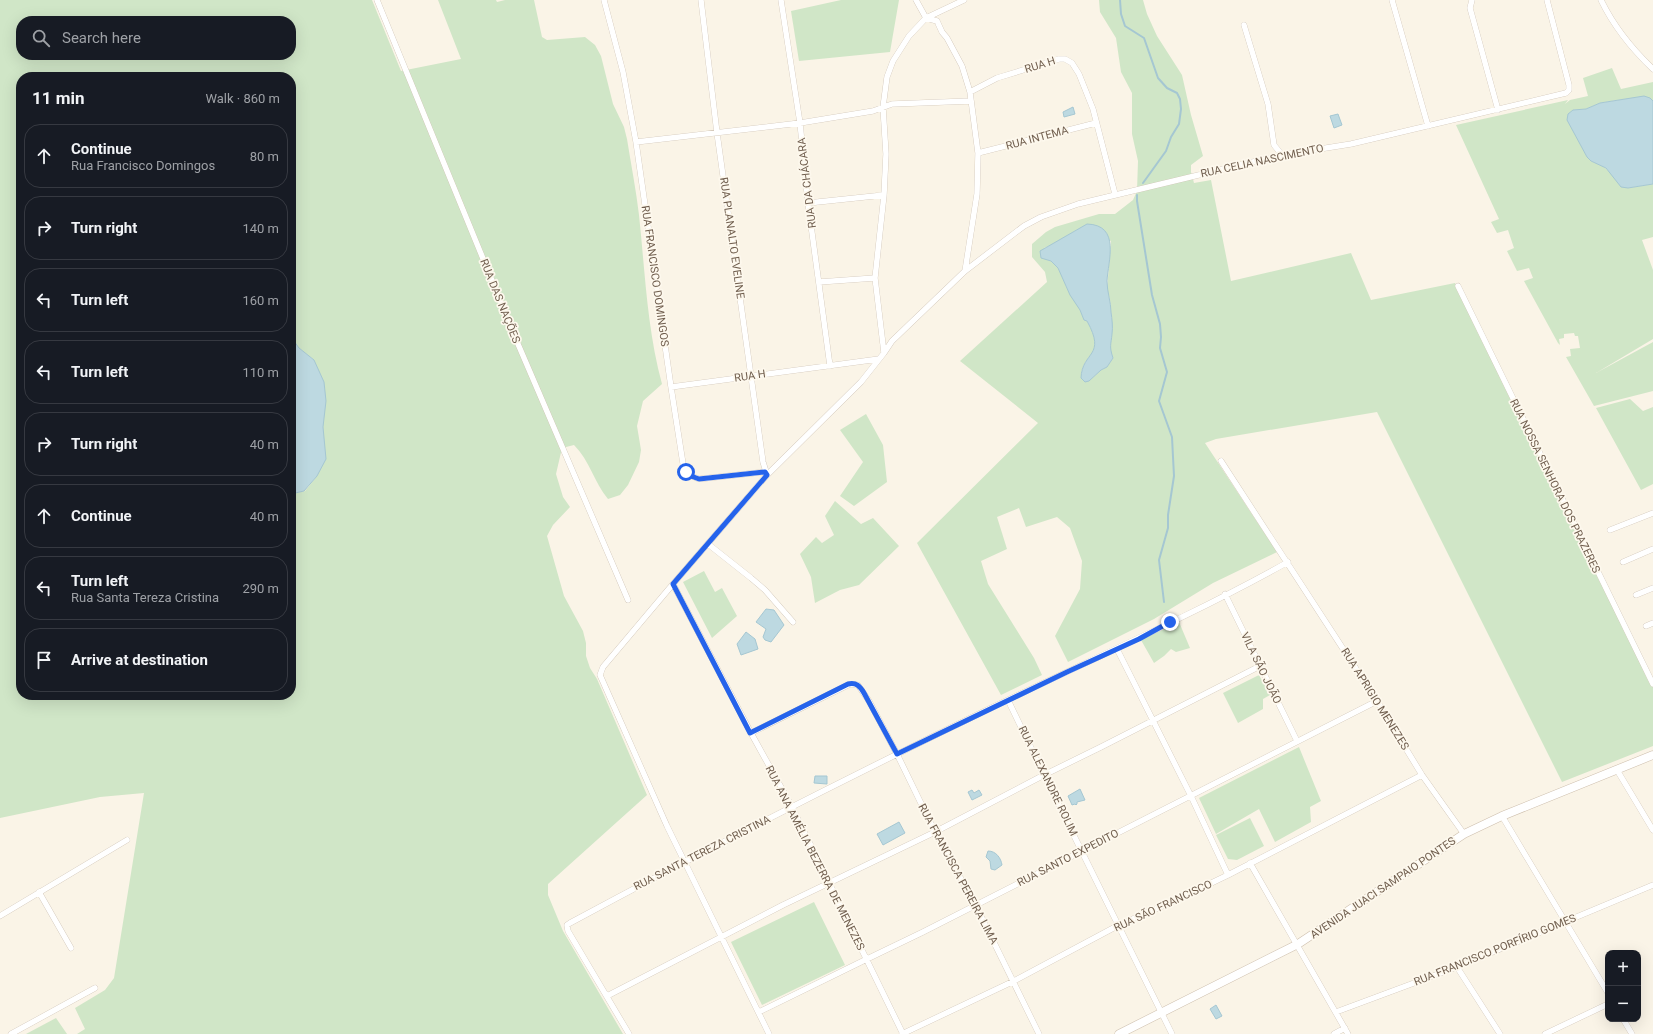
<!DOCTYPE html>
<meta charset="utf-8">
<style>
:root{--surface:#171b24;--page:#242831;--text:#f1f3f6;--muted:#9ea1a6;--line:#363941}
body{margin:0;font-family:Roboto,sans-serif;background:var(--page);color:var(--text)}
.controls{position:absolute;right:12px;bottom:12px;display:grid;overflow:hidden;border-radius:8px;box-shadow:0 4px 16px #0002}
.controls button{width:36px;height:36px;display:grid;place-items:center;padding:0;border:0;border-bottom:1px solid var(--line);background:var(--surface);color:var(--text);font:20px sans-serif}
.stop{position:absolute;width:12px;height:12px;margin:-9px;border:3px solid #2563eb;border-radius:50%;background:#fff}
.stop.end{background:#2563eb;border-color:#fff;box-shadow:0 1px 4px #0008}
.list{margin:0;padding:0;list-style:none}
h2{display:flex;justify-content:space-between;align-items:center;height:52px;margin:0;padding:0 16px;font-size:17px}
h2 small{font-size:13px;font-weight:400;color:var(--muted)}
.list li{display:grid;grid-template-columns:26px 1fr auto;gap:12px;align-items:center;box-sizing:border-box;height:64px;margin:0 8px 8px;padding:0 8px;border:1px solid var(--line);border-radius:16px}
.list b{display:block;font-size:15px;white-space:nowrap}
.list p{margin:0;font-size:13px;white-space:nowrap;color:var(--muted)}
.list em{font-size:13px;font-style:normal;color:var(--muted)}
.icon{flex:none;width:22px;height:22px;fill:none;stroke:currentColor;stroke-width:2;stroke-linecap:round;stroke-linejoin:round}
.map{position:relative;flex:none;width:1653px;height:1034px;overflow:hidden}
.search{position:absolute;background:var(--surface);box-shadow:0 4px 16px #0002;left:16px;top:16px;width:280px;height:44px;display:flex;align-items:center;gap:10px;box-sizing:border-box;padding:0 14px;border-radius:16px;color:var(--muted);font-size:15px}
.panel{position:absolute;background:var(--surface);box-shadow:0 4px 16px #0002;left:16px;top:72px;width:280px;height:628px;border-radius:16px}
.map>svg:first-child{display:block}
.green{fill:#d0e6c7;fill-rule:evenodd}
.water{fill:#bdd9e1;stroke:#a5c7d2}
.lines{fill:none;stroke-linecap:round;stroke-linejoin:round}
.stream{stroke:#a5c7d2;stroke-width:2}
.street-casing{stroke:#cabdae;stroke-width:6}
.secondary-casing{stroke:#cdbeac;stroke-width:9}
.street{stroke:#fff;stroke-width:5.5}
.secondary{stroke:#fff;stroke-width:8}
.route{stroke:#2563eb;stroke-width:5}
.labels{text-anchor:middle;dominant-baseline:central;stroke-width:3.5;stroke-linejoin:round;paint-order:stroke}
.street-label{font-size:11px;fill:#705e4e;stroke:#fdf8ed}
</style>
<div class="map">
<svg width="1653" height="1034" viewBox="0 0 1653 1034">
<rect width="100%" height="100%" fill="#faf4e7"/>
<path class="green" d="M 0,0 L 372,0 L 401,71 L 461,59 L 438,0 L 496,0 L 497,2 L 505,0 L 534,0 L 542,37 L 547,40 L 585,37 L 595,45 L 601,56 L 613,104 L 624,127 L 627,139 C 631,164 636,190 639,215 C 645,271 647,329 662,384 L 643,401 L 637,426 L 641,450 L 639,462 L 628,485 L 620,495 L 608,499 C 594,482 590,461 574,445 L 562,448 L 556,474 L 563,497 L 570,507 L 553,525 L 547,536 L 564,596 L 583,631 L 586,643 L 586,656 L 590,668 L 597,679 L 647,795 L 548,884 L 548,895 L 563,931 L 623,1034 L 77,1034 L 85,1029 L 75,1008 L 105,990 L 114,978 L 144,793 L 100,797 L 0,818 ZM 21,21 L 291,21 L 291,55 L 21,55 ZM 21,77 L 291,77 L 291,337 L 299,348 L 314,360 L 323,421 L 317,476 L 305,491 L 291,494 L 291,695 L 21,695 Z
M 841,0 L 899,0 L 890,52 L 799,61 L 791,11 Z
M 1099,0 L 1143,0 L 1147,14 L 1157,36 L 1182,75 L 1191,115 L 1203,156 L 1191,165 L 1191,172 L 1194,183 L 1211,180 L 1231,281 L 1351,253 L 1371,300 L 1455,283 L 1653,687 L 1653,746 L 1562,782 L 1377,412 L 1216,439 L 1205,443 L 1277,552 L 1213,583 L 1154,619 L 1068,662 L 1055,636 L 1080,589 L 1082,561 L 1070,528 L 1057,517 L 1026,527 L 1019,508 L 997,517 L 1007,549 L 981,561 L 988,584 L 1034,658 L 1042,675 L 1001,695 L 917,543 L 1038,423 L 960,361 L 1047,282 L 1045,272 L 1032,257 L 1032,244 L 1046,232 L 1055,227 L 1099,214 L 1115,214 L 1133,200 L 1137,191 L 1138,161 L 1132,134 L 1132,93 L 1121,72 L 1116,38 L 1100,12 ZM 1078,229 L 1111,241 L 1107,290 L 1110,300 L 1112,322 L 1112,334 L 1109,347 L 1113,358 L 1107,367 L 1101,370 L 1089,381 L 1081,378 C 1081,352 1108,358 1087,321 L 1084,320 C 1082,310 1076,303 1071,295 C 1063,283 1062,265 1047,259 L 1044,248 L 1056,243 Z
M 1612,68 L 1621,89 L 1653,82 L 1653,101 L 1650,98 L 1618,100 L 1600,103 L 1586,109 L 1573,110 L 1579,141 L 1587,157 L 1591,161 L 1603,166 L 1628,188 L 1653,184 L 1653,237 L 1642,240 L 1653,270 L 1653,339 L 1596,373 L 1653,342 L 1653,391 L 1594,406 L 1566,357 L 1571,356 L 1570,349 L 1580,348 L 1578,336 L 1575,336 L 1574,333 L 1564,334 L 1564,338 L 1559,339 L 1560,345 L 1558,343 L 1524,281 L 1533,278 L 1529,268 L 1517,271 L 1507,251 L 1514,248 L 1508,230 L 1497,233 L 1491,222 L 1499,219 L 1456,125 L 1568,100 L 1565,104 L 1570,100 L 1588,96 L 1583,78 Z
M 1630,399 L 1643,411 L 1653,407 L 1653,484 L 1641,490 L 1596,408 Z
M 866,414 L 883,445 L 887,482 L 854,506 L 840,496 L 863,462 L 840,430 Z
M 835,501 L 861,524 L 873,518 L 899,546 L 859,585 L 840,590 L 815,603 L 811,577 L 800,554 L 816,537 L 822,543 L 834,535 L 825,516 Z
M 704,571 L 715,592 L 722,588 L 737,616 L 712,638 L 683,582 Z
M 1179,622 L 1190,648 L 1176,652 L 1171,649 L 1164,656 L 1154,663 L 1141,640 Z
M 1259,675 L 1270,695 L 1263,699 L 1263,709 L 1238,723 L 1223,693 Z
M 1299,747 L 1321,801 L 1310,807 L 1311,822 L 1275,842 L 1259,809 L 1216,834 L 1199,798 Z
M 1250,818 L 1264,846 L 1237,860 L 1228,859 L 1216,835 Z
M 814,902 L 845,965 L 762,1005 L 731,942 Z
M 56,1018 L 67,1034 L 26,1034 Z"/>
<path class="water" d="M 1644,96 L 1650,98 L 1653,101 L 1653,184 L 1628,188 L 1621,187 L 1606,168 L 1591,161 L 1587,157 L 1567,120 L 1568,114 L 1573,110 L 1586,109 L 1600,103 Z
M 1073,107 L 1075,114 L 1064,117 L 1063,112 Z
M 1338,114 L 1342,125 L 1334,128 L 1330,116 Z
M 1087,224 C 1121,225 1108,261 1107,281 C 1107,292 1111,302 1111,312 C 1112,319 1113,327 1112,334 C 1111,345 1109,346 1113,358 L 1107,367 L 1101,370 L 1089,381 L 1085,382 L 1081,378 C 1082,351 1107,357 1087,321 L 1084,320 L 1080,310 L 1070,295 L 1058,268 L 1051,261 L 1041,258 L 1040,251 Z
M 291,337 L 299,348 L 314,360 L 324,382 L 326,401 L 323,427 L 326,459 L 317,476 L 304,491 L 291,494 Z
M 766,609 L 774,610 L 784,625 L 771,642 L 765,640 L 763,637 L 766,629 L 756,622 Z
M 746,632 L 755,639 L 758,649 L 741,655 L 737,644 Z
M 815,776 L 827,776 L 827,784 L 814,783 Z
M 1080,789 L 1085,800 L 1077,802 L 1077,804 L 1076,805 L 1075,804 L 1072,805 L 1068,796 Z
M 972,790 L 974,793 L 979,790 L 982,795 L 972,800 L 968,792 Z
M 899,822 L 905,833 L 883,845 L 877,834 Z
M 988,851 C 996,851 1001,858 1002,865 L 995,870 L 991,869 L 990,861 L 986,857 Z
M 1216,1005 L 1222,1016 L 1216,1019 L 1210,1009 Z"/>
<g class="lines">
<path class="stream" d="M 1120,0 L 1121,14 L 1125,26 L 1144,38 L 1158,78 L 1167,88 L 1177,93 L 1180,99 L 1181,109 L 1179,124 L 1171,137 L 1166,151 L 1143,183
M 1137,195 L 1137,201 L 1152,295 L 1160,324 L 1161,337 L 1160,348 L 1167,372 L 1159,401 L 1172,437 L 1173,457 L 1174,476 L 1168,515 L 1168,528 L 1159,560 L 1164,602"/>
<defs>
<path id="street" d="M 377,0 L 518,344 L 628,600
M 604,0 L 623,72 L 636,142 L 671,387 L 684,470 L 689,475 L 699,479 L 765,472
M 701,0 L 717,133 L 763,462 L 767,475
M 781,0 L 800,123 L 808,203 L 830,366
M 916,0 L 926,18
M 1392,0 L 1428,126
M 1472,0 L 1470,8 L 1498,110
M 1601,0 C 1614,27 1632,49 1653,69
M 1244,25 L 1268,104 L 1274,145 L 1282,155
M 970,92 L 997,78 L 1059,59 L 1065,59 L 1072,63 L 1079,74 L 1093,109 L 1115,194
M 636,142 L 800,123 L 873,111 L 892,104 L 971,101
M 978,153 L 1096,123
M 808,203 L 884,195
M 965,271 L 1024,226 L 1041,217 L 1078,204 L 1282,155 L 1351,144 L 1566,93 L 1569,90 L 1569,85 L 1547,0
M 819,282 L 875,278
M 1458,286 L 1653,684
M 884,353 L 892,341 L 965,271 L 977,194 L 978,153 L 970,92 L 962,66 L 947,38 L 942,32 L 937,21 L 926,18
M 671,387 L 879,359
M 1221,461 L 1377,701 L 1422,775 L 1464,834
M 1610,530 L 1653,513
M 708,544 L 751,578 L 765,590 L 793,622
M 1623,562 L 1653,549
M 673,584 L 603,667 L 600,675 L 667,826 L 769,1034
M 1225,594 L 1297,741
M 1636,595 L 1653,588
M 1646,626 L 1653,623
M 1117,649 L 1191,796 L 1228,875
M 1008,700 L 1044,775 L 1172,1034
M 751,733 L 848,685 L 851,684 L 858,685 L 869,701 L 897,754 L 935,832 L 976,906 L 1039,1034
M 1617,770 L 1653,830
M 1502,816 L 1608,993
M 1250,863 L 1348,1034
M 39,892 L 71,948
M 0,916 L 127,840
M 1457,967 L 1500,1034
M 607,996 L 783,905 L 935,832 L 1044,775 L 1101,747 L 1260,666
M 759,1012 L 867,959 L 923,932 L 1377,701
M 1336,1012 L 1457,967 L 1653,885
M 1623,1019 L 1632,1034
M 11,1034 L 95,988
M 629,1034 L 568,931 L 567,925 L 570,923 C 709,848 849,777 991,708 C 1090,660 1191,616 1288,562
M 902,1034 L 1014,981 L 1119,925 L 1176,900 L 1228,875 L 1422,775
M 903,1034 L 792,807 L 751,733 L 673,584 L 767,475 L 861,382 L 884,353 L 875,278 L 884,195 L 886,154 L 883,107 L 887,77 L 893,61 L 909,36 L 926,18 L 964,0
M 1334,1034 L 1345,1028
M 1545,1034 L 1608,1004"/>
<path id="secondary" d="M 1119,1034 L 1298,944 L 1464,834 L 1502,816 L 1653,755"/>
</defs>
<use href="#street" class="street-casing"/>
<use href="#secondary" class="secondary-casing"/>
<use href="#street" class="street"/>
<use href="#secondary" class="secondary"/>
</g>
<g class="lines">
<path class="route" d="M 686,472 L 691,476 L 699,479 L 765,472 L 767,475 L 673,584 L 750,733 L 848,684 C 856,682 860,686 864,693 L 897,754 L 1067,672 L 1139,639 L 1170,622"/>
</g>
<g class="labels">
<g class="street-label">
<text transform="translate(1040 65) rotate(-17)">RUA H</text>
<text transform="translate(1037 138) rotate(-15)">RUA INTEMA</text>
<text transform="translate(1262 161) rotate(-12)">RUA CELIA NASCIMENTO</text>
<text transform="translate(807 183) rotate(-97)">RUA DA CHÁCARA</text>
<text transform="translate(732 238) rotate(82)">RUA PLANALTO EVELINE</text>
<text transform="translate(655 276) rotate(82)">RUA FRANCISCO DOMINGOS</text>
<text transform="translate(500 301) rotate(68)">RUA DAS NAÇÕES</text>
<text transform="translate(750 376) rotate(-8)">RUA H</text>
<text transform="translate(1555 486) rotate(64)">RUA NOSSA SENHORA DOS PRAZERES</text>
<text transform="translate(1261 668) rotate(64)">VILA SÃO JOÃO</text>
<text transform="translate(1375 699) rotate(58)">RUA APRIGIO MENEZES</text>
<text transform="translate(1048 781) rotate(64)">RUA ALEXANDRE ROLIM</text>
<text transform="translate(702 853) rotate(-27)">RUA SANTA TEREZA CRISTINA</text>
<text transform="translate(815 858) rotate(63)">RUA ANA AMÉLIA BEZERRA DE MENEZES</text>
<text transform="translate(1068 858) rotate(-27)">RUA SANTO EXPEDITO</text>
<text transform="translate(958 874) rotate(62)">RUA FRANCISCA PEREIRA LIMA</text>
<text transform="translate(1383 888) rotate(-34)">AVENIDA JUACI SAMPAIO PONTES</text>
<text transform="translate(1163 906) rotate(-25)">RUA SÃO FRANCISCO</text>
<text transform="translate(1495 950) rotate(-22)">RUA FRANCISCO PORFÍRIO GOMES</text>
</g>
</g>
</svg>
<div class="controls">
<button>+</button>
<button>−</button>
</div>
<div class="stop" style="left:686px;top:472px"></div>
<div class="stop end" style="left:1170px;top:622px"></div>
<div class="search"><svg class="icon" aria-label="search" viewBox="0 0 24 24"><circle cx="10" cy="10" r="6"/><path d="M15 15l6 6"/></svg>Search here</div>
<section class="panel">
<h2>11 min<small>Walk · 860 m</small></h2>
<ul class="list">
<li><svg class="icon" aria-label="ahead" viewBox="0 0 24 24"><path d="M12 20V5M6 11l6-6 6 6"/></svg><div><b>Continue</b><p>Rua Francisco Domingos</p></div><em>80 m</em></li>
<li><svg class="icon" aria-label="right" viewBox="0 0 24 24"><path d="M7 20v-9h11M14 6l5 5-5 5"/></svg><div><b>Turn right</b></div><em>140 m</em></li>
<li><svg class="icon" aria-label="left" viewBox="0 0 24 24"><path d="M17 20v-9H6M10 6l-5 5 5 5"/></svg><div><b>Turn left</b></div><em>160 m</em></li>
<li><svg class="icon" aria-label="left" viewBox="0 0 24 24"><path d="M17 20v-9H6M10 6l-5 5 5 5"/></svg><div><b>Turn left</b></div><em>110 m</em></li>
<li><svg class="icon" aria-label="right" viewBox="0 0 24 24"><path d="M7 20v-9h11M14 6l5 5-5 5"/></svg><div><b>Turn right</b></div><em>40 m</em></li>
<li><svg class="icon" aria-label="ahead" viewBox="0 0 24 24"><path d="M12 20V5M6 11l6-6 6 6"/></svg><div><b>Continue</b></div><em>40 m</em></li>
<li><svg class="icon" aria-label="left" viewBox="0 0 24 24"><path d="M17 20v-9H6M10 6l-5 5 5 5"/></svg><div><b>Turn left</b><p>Rua Santa Tereza Cristina</p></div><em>290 m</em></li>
<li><svg class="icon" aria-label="arrive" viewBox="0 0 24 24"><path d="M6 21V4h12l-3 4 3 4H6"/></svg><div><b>Arrive at destination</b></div></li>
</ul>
</section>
</div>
